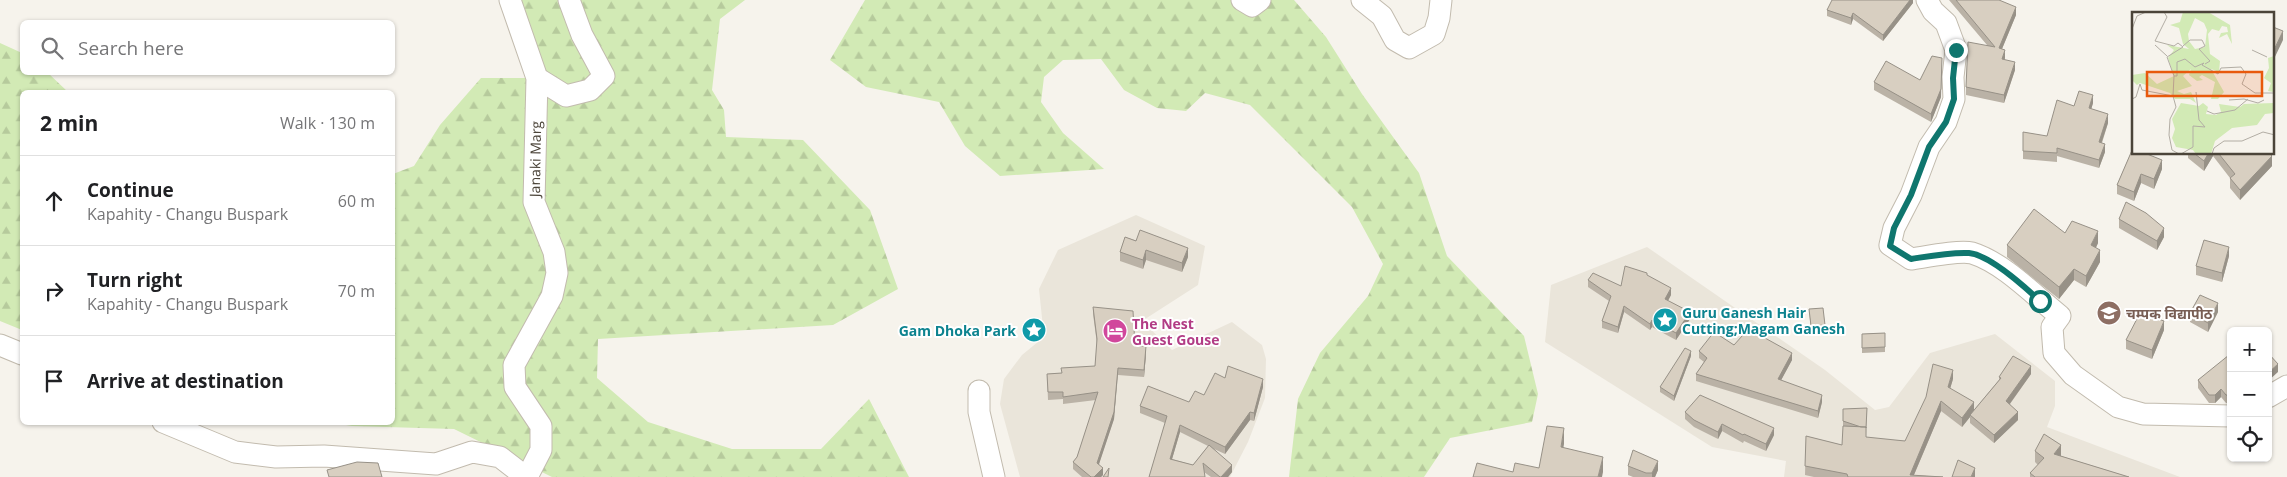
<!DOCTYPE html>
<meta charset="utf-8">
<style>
:root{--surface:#fff;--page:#f2f2f2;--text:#202124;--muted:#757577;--line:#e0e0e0}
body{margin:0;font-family:"Open Sans","Noto Sans Devanagari",sans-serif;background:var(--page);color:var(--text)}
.controls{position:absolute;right:15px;bottom:15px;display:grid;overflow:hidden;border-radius:8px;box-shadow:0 1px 4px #0004}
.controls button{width:45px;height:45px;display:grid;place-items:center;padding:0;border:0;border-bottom:1px solid var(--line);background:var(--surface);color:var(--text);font:25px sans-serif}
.stop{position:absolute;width:15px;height:15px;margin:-11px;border:4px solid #0f766e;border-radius:50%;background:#fff}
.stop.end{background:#0f766e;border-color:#fff;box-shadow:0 1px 5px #0008}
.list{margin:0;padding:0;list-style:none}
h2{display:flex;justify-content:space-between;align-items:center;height:65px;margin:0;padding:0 20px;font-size:21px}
h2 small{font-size:16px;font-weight:400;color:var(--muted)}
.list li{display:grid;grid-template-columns:32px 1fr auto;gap:15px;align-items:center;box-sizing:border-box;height:90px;padding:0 20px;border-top:1px solid var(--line)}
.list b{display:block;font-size:19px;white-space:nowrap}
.list p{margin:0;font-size:16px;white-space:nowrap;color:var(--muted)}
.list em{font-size:16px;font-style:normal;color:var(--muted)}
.icon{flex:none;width:28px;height:28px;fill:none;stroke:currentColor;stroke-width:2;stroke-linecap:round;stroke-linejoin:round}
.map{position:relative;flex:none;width:2287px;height:477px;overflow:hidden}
.search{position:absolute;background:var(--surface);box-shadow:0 1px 4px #0004;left:20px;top:20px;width:375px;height:55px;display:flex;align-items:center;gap:12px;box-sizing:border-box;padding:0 18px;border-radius:8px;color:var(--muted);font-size:19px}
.panel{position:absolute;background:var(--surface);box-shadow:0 1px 4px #0004;left:20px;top:90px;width:375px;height:335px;border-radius:8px}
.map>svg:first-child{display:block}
.residential{fill:#eae5da}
.forest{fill:url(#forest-firs)}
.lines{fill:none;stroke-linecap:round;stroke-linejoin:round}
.minor-casing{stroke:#c2bbae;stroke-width:23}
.minor{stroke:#fff;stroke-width:21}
.wall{fill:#bab2a6;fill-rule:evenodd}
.shaded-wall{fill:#979187}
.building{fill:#d8cfc1;stroke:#979187}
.route{stroke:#0f766e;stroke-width:6}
.labels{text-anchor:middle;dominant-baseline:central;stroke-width:4;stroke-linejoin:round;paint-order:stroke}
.street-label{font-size:14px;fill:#4b4439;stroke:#fff}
.culture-label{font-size:14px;font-weight:bold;fill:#0d838f;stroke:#fff;text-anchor:start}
.education-label{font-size:14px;font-weight:bold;fill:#785e54;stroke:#fff;text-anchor:start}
.hotel-label{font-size:14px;font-weight:bold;fill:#b23c85;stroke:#fff;text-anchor:start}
.inset-road{fill:none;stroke:#b2ada4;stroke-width:1}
.view{fill:#e8590c;fill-opacity:0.15;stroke:#e8590c;stroke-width:2.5}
.inset-edge{fill:none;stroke:#4b4439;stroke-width:2.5}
</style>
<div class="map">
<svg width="2287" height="477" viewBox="0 0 2287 477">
<defs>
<pattern id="forest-firs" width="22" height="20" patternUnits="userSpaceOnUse" patternTransform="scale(1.25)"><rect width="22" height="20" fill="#d2eab5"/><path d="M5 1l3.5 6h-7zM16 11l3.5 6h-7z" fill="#b6ca9c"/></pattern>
</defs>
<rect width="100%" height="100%" fill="#f6f3ec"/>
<path class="residential" d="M 1136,215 L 1205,246 L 1198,285 L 1142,321 L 1172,350 L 1232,322 L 1262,345 L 1266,359 L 1265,398 L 1248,442 L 1230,477 L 1020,477 L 1000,404 L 1004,379 L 1022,355 L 1044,337 L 1039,289 L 1058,250 Z
M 1647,247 L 1825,370 L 1875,410 L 1889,407 L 1930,353 L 1995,334 L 2055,381 L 2055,406 L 2047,427 L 2180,477 L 1784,477 L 1786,461 L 1712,447 L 1545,342 L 1551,285 Z"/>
<path class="forest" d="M 514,0 L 745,0 L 720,19 L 712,90 L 724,110 L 726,137 L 803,140 L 870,210 L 898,289 L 833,325 L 598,339 L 597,378 L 648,422 L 732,449 L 821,449 L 869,399 L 909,477 L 552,477 L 454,429 L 352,426 L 334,423 L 392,422 L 393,174 L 414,166 L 440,125 L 481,78 L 537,78 Z
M 865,0 L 1294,0 L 1326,37 L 1362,94 L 1419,173 L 1447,256 L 1524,336 L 1538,394 L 1532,422 L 1450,438 L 1424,477 L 1289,477 L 1298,399 L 1320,353 L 1368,296 L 1383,264 L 1352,207 L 1250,105 L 1205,93 L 1186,111 L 1157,108 L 1124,90 L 1101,59 L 1063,60 L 1044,77 L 1041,102 L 1063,133 L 1104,169 L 1000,176 L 965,146 L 939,102 L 866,87 L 830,60 Z
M 0,43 L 22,53 L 22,72 L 48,73 L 68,92 L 22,92 L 22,330 L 0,321 Z"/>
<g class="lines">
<defs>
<path id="minor" d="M 510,0 L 537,78 L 534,202 L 554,252 L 557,273 L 552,296 L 514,365 L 515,387 L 541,426 L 541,450 L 527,477
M 1242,0 L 1252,6 L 1260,0
M 1362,0 L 1382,16 L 1395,40 L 1409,48 L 1434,34 L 1439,18 L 1441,0
M 1927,0 L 1933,11 L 1946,23 L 1956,50 L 1953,77 L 1954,99 L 1946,122 L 1929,147 L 1911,195 L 1894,228 L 1890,245 L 1911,259 C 1925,257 1959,250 1972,253 C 2004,263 2035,296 2060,316 L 2052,327 L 2054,353 L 2073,375 L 2118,407 L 2143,414 L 2231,416
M 537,78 L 566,96 L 590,90 L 604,76 L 582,35 L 569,0
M 0,345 L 22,354
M 979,391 L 979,412 L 994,477
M 2268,397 L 2287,386
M 163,422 L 235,452 L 276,457 L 324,456 L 436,464 L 472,452 L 500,457 L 526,477"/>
</defs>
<use href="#minor" class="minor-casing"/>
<use href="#minor" class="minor"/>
</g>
<path class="wall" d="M 1913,0 L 1913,3 L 1883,41 L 1853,19 L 1851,25 L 1827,16 L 1827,10 Z
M 1949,0 L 1999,0 L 2016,15 L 2002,49 L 2005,58 L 2004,60 L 2015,70 L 2004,103 L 1966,95 L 1966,87 L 1987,45 Z
M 1874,82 L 1941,97 L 1931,122 L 1874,90 Z
M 2093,103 L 2091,109 L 2108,123 L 2102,143 L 2105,152 L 2099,168 L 2057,156 L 2057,162 L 2023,159 L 2023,140 L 2047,136 L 2074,106 Z
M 2133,148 L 2162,169 L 2154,189 L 2141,183 L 2134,201 L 2117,194 L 2117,185 Z
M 2188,154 L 2270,154 L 2272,166 L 2240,200 L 2230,188 L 2230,178 L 2213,156 L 2204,171 L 2188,158 Z
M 2119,219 L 2164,237 L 2157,250 L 2119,228 Z
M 2065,233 L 2098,243 L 2096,248 L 2100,262 L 2086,287 L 2074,280 L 2059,299 L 2007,257 L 2007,245 Z
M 1125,237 L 1188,257 L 1182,272 L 1146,260 L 1143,269 L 1120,261 L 1120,252 Z
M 2229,256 L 2222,282 L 2196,275 L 2196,266 Z
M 1647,276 L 1671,295 L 1668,301 L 1690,319 L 1676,340 L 1652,327 L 1650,330 L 1624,312 L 1618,333 L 1602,328 L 1602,321 L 1609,301 L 1588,287 L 1588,280 L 1621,286 Z
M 1093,307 L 1135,346 L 1146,354 L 1144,377 L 1118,375 L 1114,419 L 1099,464 L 1103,475 L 1101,477 L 1082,477 L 1073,469 L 1073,462 L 1077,457 L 1096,400 L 1063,404 L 1063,399 L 1048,400 L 1047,374 L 1061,373 L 1095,366 L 1097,344 L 1093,314 Z
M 1809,309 L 1825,325 L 1825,329 L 1811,331 Z
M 2218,312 L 2208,332 L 2190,322 L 2190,313 Z
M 2164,330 L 2152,359 L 2126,349 L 2126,340 Z
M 1885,333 L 1885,352 L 1862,353 L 1862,334 Z
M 1765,338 L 1792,360 L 1781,380 L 1822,402 L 1818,418 L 1696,381 L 1696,374 L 1704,362 L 1699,358 L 1699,351 Z
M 1691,356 L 1674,401 L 1660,392 L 1660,387 Z
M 2231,357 L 2231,404 L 2226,403 L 2221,397 L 2215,403 L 2209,403 L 2198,388 L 2198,380 Z
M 2031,374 L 2010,404 L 2018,420 L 1994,443 L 1970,423 L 1970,417 L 1962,427 L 1941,411 L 1914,475 L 1943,477 L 1814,477 L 1805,475 L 1806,436 L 1842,445 L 1845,426 L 1843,426 L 1843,421 L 1867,408 L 1866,438 L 1905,441 L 1953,379 L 1950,388 L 1974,410 L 1999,380 L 1999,377 Z
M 1225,378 L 1263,387 L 1254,421 L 1250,420 L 1225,454 L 1214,449 L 1232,472 L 1228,477 L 1211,477 L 1204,472 L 1149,477 L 1165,423 L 1140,413 L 1140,406 L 1189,402 L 1204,395 ZM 1180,432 L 1208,446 L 1193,465 L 1172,459 Z
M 1685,412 L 1774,435 L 1766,451 L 1744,441 L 1743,443 L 1722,431 L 1718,439 L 1694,427 L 1685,419 Z
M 2035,451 L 2061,456 L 2129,477 L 2030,477 L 2030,473 L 2038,465 L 2035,462 Z
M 1628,466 L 1658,470 L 1655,477 L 1633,477 L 1628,475 Z"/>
<path class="shaded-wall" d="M 1910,0 L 1913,0 L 1913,3 L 1883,41 L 1883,35 Z
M 2016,7 L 2016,15 L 1999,56 L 1999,48 Z
M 1853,13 L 1853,19 L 1851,25 L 1851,18 Z
M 2283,31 L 2283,40 L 2273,61 L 2273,52 Z
M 2005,50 L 2005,58 L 2002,68 L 2002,59 Z
M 1942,58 L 1941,97 L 1931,122 L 1931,114 Z
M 2015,62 L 2015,70 L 2004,103 L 2004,95 Z
M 2093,95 L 2093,103 L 2089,117 L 2089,108 Z
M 2108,114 L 2108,123 L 2099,150 L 2099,142 Z
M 2105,144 L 2105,152 L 2099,168 L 2099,160 Z
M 2208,154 L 2213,154 L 2213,156 L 2204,171 L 2204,161 Z
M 2272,156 L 2272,166 L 2240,200 L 2240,190 Z
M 2162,160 L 2162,169 L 2154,189 L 2154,179 Z
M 2141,174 L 2141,183 L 2134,201 L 2134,192 Z
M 2164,228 L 2164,237 L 2157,250 L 2157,241 Z
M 2098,231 L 2098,243 L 2091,257 L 2091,245 Z
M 2229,247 L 2229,256 L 2222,282 L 2222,273 Z
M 1188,248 L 1188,257 L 1182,272 L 1182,263 Z
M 1146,250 L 1146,260 L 1143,269 L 1143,260 Z
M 2100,250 L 2100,262 L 2086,287 L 2086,276 Z
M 2074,269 L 2074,280 L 2059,299 L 2059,287 Z
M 1671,288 L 1671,295 L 1665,306 L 1665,299 Z
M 2218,303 L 2218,312 L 2208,332 L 2208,323 Z
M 1624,306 L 1624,312 L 1618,333 L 1618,327 Z
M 1690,312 L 1690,319 L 1676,340 L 1676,333 Z
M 1652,320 L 1652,327 L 1650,330 L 1650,324 Z
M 2164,321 L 2164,330 L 2152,359 L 2152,350 Z
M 1146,346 L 1146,354 L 1144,377 L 1144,370 Z
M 1691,351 L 1691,356 L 1674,401 L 1674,396 Z
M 1792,353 L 1792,360 L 1778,386 L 1778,379 Z
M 2278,364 L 2278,372 L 2268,381 L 2268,373 Z
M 2031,366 L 2031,374 L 2006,409 L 2006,401 Z
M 1118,368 L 1114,419 L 1097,470 L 1097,463 Z
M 1953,370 L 1953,379 L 1948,396 L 1948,387 Z
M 1263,379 L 1263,387 L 1254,421 L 1254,413 Z
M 2221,389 L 2221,397 L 2215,403 L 2215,395 Z
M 1822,395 L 1822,402 L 1818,418 L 1818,411 Z
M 1941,401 L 1941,411 L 1913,477 L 1910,475 Z
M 1974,402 L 1974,412 L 1970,415 L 1970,417 L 1962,427 L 1962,418 Z
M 1250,412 L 1250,420 L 1225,454 L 1225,447 Z
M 2018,412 L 2018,420 L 1994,443 L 1994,435 Z
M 1722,424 L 1722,431 L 1718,439 L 1718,432 Z
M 1180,425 L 1180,432 L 1170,466 L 1170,459 Z
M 1564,428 L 1564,444 L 1561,462 L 1561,447 Z
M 1774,428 L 1774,435 L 1766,451 L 1766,444 Z
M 2061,445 L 2061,456 L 2054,465 L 2054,454 Z
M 1603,457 L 1603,472 L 1602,477 L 1598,477 Z
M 1658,461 L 1658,470 L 1655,477 L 1652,477 L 1652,473 Z
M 1232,465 L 1232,472 L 1228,477 L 1221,477 Z
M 1103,468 L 1103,475 L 1101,477 L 1094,477 Z
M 1975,468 L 1975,477 L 1971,477 Z"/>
<path class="building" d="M 1832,0 L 1910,0 L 1883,35 L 1853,13 L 1851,18 L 1827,10 Z
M 1956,0 L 1999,0 L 2016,7 L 1999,48 L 2005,50 L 2002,59 L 2015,62 L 2004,95 L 1966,87 L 1968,42 L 1995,47 Z
M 2273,27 L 2283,31 L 2273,52 Z
M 1932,56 L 1942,58 L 1941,89 L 1931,114 L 1874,82 L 1886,61 L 1920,80 Z
M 2079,91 L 2093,95 L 2089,108 L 2108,114 L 2099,142 L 2105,144 L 2099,160 L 2057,148 L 2057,153 L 2023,151 L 2023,132 L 2047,136 L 2057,100 L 2074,106 Z
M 2133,148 L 2133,154 L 2147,154 L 2162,160 L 2154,179 L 2141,174 L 2134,192 L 2117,185 Z
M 2195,154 L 2208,154 L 2204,161 Z
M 2219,154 L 2270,154 L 2272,156 L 2240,190 L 2230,178 L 2235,174 Z
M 2126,202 L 2146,213 L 2164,228 L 2157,241 L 2119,219 Z
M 2034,209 L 2065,233 L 2072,221 L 2098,231 L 2091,245 L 2100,250 L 2086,276 L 2074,269 L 2059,287 L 2007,245 Z
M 1140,230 L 1188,248 L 1182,263 L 1146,250 L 1143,260 L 1120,252 L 1125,237 L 1136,241 Z
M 2204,240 L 2229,247 L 2222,273 L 2196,266 Z
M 1625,266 L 1647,273 L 1647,275 L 1671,288 L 1665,299 L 1690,312 L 1676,333 L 1652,320 L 1650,324 L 1624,306 L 1618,327 L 1602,321 L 1611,296 L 1588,280 L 1593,273 L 1621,286 Z
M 2200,295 L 2218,303 L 2208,323 L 2190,313 Z
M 1093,307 L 1133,311 L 1135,346 L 1146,346 L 1144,370 L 1118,368 L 1114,412 L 1097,463 L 1103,468 L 1094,477 L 1091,477 L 1073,462 L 1077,457 L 1098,392 L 1063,397 L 1063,392 L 1048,392 L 1047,374 L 1062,373 L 1061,368 L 1095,366 L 1097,339 Z
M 1823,308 L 1825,325 L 1811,326 L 1809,309 Z
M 2140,313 L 2164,321 L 2152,350 L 2126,340 Z
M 1751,326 L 1765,338 L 1792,353 L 1778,379 L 1822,395 L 1818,411 L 1696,374 L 1707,358 L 1699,351 L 1714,332 L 1734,345 Z
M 1885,333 L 1885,347 L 1862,348 L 1862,334 Z
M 1685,348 L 1691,351 L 1674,396 L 1660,387 Z
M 2268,353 L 2278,364 L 2268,373 Z
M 2229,355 L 2231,357 L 2231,396 L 2226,395 L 2221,389 L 2215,395 L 2209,395 L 2198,380 Z
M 2013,356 L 2031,366 L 2006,401 L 2018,412 L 1994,435 L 1970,415 L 2001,378 L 1999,377 Z
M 1933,364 L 1953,370 L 1948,387 L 1974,402 L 1962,418 L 1941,401 L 1910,475 L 1943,477 L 1848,477 L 1847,474 L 1805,466 L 1806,436 L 1842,445 L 1843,426 L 1866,427 L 1866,437 L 1905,441 L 1926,397 Z
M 1228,366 L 1263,379 L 1254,413 L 1250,412 L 1225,447 L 1180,425 L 1170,459 L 1193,465 L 1209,445 L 1232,465 L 1221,477 L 1220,477 L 1203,463 L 1205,477 L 1149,477 L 1167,416 L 1140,406 L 1148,386 L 1189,402 L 1195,391 L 1204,395 L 1215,373 L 1225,378 Z
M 1700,395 L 1774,428 L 1766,444 L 1744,434 L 1743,435 L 1722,424 L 1718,432 L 1694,420 L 1685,412 Z
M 1867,408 L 1866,428 L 1866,427 L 1861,427 L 1843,421 L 1843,409 Z
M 1547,426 L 1564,428 L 1561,447 L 1603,457 L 1598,477 L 1473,477 L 1477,463 L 1513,472 L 1515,463 L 1539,468 Z
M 2044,434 L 2061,445 L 2054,454 L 2129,477 L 2035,477 L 2030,473 L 2044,458 L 2035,451 Z
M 1633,450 L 1658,461 L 1652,473 L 1646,473 L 1628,466 Z
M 1958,460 L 1975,468 L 1971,477 L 1952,477 Z
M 357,462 L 378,463 L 382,477 L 329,477 L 327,470 Z
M 1109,468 L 1108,477 L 1103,477 Z"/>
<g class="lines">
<path class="route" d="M 1956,50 L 1953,78 L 1954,99 L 1946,122 L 1929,147 L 1911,195 L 1894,228 L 1890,246 L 1911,259 C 1930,256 1950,252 1969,253 C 1990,255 2025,287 2040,301"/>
</g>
<defs>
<symbol id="school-disc" viewBox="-11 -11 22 22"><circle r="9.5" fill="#8d6e63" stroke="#fff"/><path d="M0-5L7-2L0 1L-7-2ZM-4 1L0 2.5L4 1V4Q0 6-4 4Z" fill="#fff"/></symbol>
<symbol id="sight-disc" viewBox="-11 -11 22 22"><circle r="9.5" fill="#0f9aa8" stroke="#fff"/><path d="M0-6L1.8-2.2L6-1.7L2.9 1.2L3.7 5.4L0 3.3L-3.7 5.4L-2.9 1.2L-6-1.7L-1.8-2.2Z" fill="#fff"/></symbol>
<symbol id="hotel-disc" viewBox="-11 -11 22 22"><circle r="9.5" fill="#d1479c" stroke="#fff"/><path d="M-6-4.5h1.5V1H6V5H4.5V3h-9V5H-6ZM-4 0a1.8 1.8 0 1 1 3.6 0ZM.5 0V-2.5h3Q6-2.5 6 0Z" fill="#fff"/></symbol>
</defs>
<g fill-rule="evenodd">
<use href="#school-disc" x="2095" y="299" width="28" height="28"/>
<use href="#sight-disc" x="1651" y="306" width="28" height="28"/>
<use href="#sight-disc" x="1020" y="316" width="28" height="28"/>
<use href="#hotel-disc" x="1101" y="317" width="28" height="28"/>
</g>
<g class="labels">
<g class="street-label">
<text transform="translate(535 159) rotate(-89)">Janaki Marg</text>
</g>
<g class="culture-label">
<text x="1682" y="312">Guru Ganesh Hair<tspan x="1682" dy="16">Cutting;Magam Ganesh</tspan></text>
<text x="1016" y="330" text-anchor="end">Gam Dhoka Park</text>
</g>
<g class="education-label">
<text x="2126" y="313">चम्पक विद्यापीठ</text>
</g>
<g class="hotel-label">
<text x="1132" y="323">The Nest<tspan x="1132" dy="16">Guest Gouse</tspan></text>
</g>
</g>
<g transform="translate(2132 12)">
<rect width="142" height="142" fill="#f6f3ec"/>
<path d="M 51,0 L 76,0 L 98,13 L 100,32 L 95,22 L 87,26 L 89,21 L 96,20 L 95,15 L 90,14 L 87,19 L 80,17 L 76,22 L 78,42 L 88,49 L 87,60 L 79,57 L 92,80 L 86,87 L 79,87 L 83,70 L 70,63 L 67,65 L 71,68 L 65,69 L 57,63 L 59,57 L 51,64 L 60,74 L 45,79 L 52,82 L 59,80 L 64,91 L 58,87 L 43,87 L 38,81 L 8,71 L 5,73 L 0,68 L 0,63 L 13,61 L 25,72 L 42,64 L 36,46 L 42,38 L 35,33 L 57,37 L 51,32 L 47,16 L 38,13 L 48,10 ZM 63,6 L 72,11 L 75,18 L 73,35 L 63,37 L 57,29 L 56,22 ZM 142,44 L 142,80 L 141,80 L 136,79 L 139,71 L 132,66 L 137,56 L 136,46 ZM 49,91 L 67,94 L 71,91 L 76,95 L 74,102 L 84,103 L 89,100 L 87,92 L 108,95 L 112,92 L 142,91 L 142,101 L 133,102 L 125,113 L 100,116 L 83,129 L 79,142 L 64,142 L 61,138 L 44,135 L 40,126 L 43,117 L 40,107 Z" fill="#d2eab5" fill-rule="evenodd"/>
<path class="inset-road" d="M 32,0 L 35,5 L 23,29 L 42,34 L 46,31 L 51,35 L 35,45 L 42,64 L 41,84M 0,17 L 5,4 L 14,0M 23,33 L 35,44M 51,34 L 58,28 L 70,28 L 73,34 L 67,37 L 78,49 L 73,52M 120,38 L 135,45M 42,64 L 45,64 L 45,50 L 53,47 L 63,55 L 72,51 L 70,53 L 86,62 L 89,56 L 109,55 L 114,62 L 110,72 L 123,81 L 142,81M 0,87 L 4,85 L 8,72 L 10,78 L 41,84 L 44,95 L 38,107 L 37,123 L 40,138 L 47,142M 97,88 L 112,87 L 126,91 L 132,88M 75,99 L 82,102 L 103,98 L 116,87M 49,142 L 61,135 L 61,114 L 73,115 L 67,108 L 64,80M 80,142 L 82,136 L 92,129 L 110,129 L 131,120 L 143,123"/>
<path class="view" d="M 15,60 L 130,60 L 130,84 L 15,84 Z"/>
<rect width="142" height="142" class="inset-edge"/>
</g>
</svg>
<div class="controls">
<button>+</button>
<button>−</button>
<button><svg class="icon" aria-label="locate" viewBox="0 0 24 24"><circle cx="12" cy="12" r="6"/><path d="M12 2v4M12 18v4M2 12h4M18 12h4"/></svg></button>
</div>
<div class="stop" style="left:2040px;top:301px"></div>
<div class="stop end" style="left:1956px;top:50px"></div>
<div class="search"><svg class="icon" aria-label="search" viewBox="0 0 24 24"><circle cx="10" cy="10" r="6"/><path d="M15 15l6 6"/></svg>Search here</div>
<section class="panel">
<h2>2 min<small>Walk · 130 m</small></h2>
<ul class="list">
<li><svg class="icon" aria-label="ahead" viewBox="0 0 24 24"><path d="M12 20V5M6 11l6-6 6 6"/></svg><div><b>Continue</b><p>Kapahity - Changu Buspark</p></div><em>60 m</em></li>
<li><svg class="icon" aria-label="right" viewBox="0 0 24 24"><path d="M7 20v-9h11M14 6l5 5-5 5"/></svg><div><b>Turn right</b><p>Kapahity - Changu Buspark</p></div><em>70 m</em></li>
<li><svg class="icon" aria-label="arrive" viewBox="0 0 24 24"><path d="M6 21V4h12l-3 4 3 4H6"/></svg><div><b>Arrive at destination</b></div></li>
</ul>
</section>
</div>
